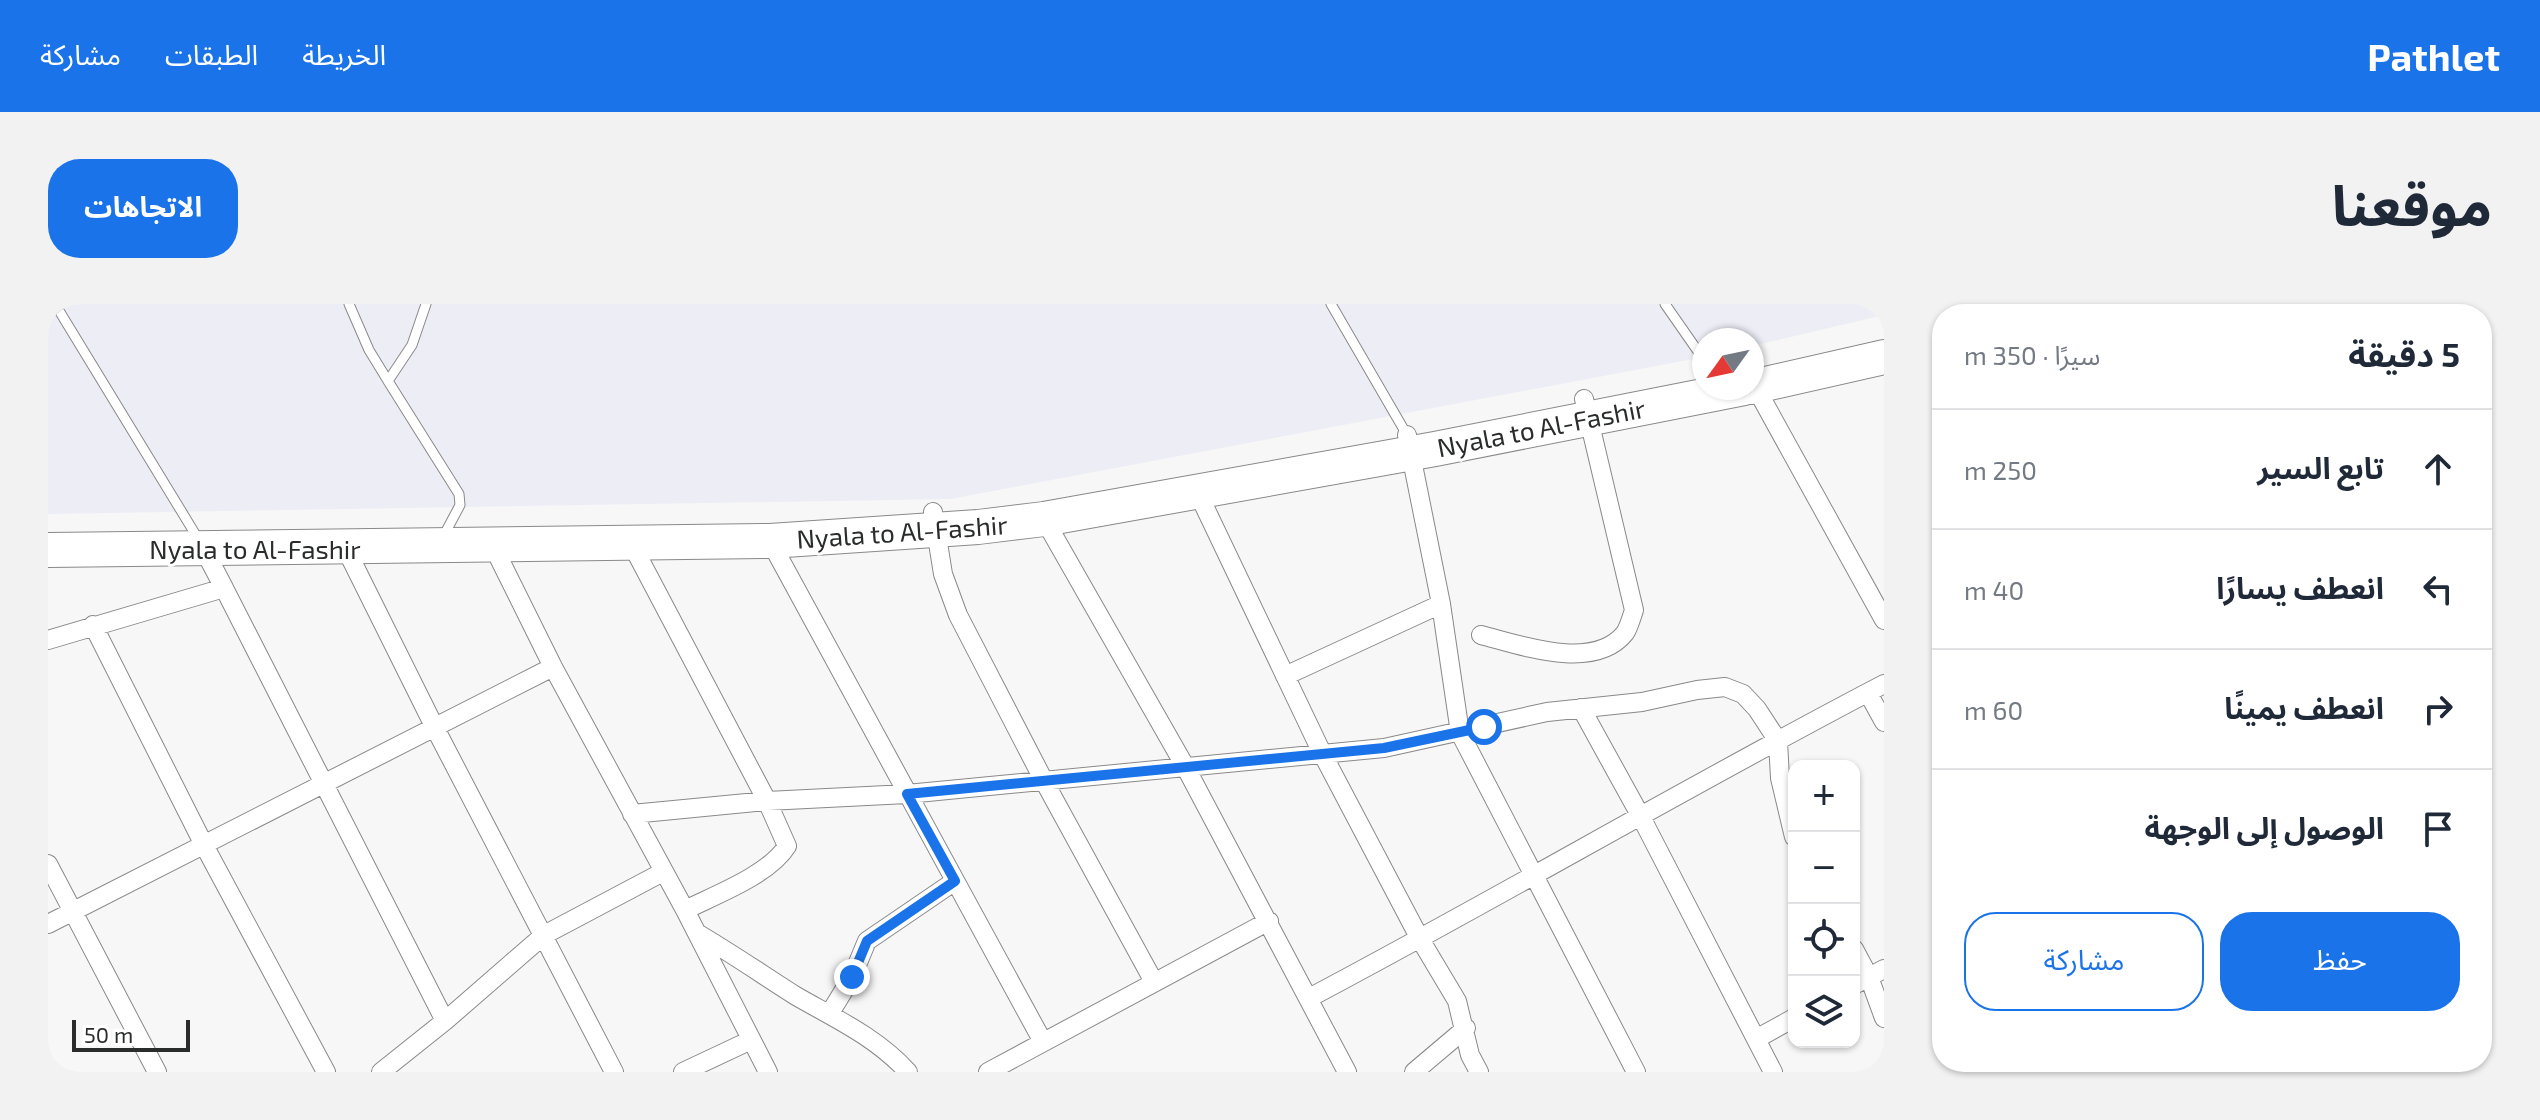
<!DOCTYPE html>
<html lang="ar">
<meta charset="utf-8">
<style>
:root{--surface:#fff;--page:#f2f2f3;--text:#1f2937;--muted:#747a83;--line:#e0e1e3;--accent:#1a73e8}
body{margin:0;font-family:"Exo 2","Noto Sans Arabic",sans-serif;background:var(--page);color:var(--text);direction:rtl}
.controls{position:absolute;right:24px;bottom:24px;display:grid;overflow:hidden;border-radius:16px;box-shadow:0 2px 6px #0004}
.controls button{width:72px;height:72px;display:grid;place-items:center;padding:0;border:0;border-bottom:2px solid var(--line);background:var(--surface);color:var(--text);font:40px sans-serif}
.compass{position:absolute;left:1644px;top:24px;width:72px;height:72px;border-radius:50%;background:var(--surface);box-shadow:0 2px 6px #0004;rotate:237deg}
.scale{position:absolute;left:24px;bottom:20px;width:118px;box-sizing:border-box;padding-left:8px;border:4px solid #2a2b2b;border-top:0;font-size:22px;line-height:28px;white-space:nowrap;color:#2a2b2b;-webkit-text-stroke:6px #fff;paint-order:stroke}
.stop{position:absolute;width:24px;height:24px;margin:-18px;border:6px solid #1a73e8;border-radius:50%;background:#fff}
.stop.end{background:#1a73e8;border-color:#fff;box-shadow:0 2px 8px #0008}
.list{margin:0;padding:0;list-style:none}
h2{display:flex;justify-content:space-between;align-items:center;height:104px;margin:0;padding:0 32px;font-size:34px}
h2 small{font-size:26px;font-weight:400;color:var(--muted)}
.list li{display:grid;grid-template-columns:52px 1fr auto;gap:24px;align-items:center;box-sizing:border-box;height:120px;padding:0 32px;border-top:2px solid var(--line)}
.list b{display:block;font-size:30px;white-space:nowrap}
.list em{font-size:26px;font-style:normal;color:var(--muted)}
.actions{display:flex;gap:16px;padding:24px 32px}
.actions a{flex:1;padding:18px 0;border:2px solid var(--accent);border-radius:32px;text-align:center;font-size:28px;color:var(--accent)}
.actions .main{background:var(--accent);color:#fff}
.icon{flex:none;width:44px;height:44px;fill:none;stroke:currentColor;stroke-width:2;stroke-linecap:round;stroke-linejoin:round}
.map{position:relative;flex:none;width:1836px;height:768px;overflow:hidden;direction:ltr;border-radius:32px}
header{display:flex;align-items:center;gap:48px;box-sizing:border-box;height:112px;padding:0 40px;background:var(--accent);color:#fff}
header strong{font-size:38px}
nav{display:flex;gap:44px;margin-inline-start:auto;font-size:28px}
.intro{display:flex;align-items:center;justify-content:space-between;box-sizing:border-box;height:192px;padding:0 48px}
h1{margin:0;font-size:56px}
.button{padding:20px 36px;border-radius:32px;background:var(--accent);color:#fff;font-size:28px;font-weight:700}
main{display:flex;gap:48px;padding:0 48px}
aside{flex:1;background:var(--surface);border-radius:32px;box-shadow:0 2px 6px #0004}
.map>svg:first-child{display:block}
.built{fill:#ededf6}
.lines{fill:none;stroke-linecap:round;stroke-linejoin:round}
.lane-casing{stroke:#89898a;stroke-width:11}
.street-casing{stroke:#89898a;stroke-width:20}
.highway-casing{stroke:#89898a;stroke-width:36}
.lane{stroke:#fff;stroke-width:9}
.street{stroke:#fff;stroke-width:18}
.highway{stroke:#fff;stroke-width:34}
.route{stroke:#1a73e8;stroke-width:10}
.labels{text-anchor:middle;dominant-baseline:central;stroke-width:6;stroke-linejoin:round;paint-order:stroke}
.street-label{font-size:26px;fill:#2a2b2b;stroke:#fff}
</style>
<header>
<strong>Pathlet</strong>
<nav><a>الخريطة</a><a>الطبقات</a><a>مشاركة</a></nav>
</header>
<div class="intro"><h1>موقعنا</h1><a class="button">الاتجاهات</a></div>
<main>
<aside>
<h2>5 دقيقة<small>سيرًا · 350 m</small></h2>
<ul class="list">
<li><svg class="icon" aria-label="ahead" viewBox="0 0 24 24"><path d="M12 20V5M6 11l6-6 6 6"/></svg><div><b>تابع السير</b></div><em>250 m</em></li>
<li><svg class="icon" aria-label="left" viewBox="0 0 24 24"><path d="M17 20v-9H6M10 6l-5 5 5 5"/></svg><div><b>انعطف يسارًا</b></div><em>40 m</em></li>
<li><svg class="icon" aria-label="right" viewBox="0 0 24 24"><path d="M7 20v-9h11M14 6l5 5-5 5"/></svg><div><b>انعطف يمينًا</b></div><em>60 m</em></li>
<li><svg class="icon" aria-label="arrive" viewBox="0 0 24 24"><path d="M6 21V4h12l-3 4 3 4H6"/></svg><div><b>الوصول إلى الوجهة</b></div></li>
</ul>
<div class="actions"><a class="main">حفظ</a><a>مشاركة</a></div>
</aside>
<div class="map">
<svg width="1836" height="768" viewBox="0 0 1836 768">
<rect width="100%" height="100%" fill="#f7f7f8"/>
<path class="built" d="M 0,0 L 1836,0 L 1836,11 L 1704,42 L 1704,36 L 1656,36 L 1656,53 L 903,195 L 0,210 Z"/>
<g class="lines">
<defs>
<path id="lane" d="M 7,0 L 146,228
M 301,0 L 321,46 L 340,77 L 364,41 L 378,0
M 1283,0 L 1359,131
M 1617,0 L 1656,56
M 340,77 L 411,190 L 412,201 L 395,233"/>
<path id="street" d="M 1704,77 L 1836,316
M 1359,131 L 1393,300 L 1412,429 L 1588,768
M 1149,187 L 1274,449 L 1372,635 L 1409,697 L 1422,751 L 1431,768
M 885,208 L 895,270 L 910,311 L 996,477 L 1106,678
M 996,215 L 1138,464 L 1299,768
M 722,237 L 995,738
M 443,238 L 505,363 L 637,606 L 720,768
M 583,239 L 719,497 L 739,542 C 721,571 667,591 637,606
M 297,243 L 387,424 L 566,768
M 176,284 L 397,717
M 45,321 L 156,541 L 278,768
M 1433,331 C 1472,341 1546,368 1577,329 C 1581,323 1584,312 1586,306 L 1536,95
M 0,336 L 176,284 L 153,240
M 1237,372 L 1393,300
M 1820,389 L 1836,418
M 1533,404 L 1592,511 L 1725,768
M 584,510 L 719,497 L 859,490 L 1336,444 L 1499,408 L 1594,398 L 1649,386 L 1677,383 L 1695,390 L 1709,405 L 1730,437 L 1732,474 L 1746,533
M 0,560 L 109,768
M 0,620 L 505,363
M 649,629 C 683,649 715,671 748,692 C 788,715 828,733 860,768
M 1806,645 L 1821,673 L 1836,714
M 1806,681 L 1836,665
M 1261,694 C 1454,592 1642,481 1836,380
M 782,709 L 804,673 L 819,637 L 907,577
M 1708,735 L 1746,714
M 333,768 L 397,717 L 496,631 L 615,568
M 635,768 L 703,736
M 940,768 L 1221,617
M 1366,768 L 1418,724"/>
<path id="highway" d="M 1704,83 L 1836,53
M 0,246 L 722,237 L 930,223 L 996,215 L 1387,145 L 1696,84"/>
</defs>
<use href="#lane" class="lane-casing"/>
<use href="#street" class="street-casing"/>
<use href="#highway" class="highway-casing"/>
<use href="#lane" class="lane"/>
<use href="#street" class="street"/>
<use href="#highway" class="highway"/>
</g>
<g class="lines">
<path class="route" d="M 804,673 L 819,637 L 907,577 L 859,490 L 1336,444 L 1436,423"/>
</g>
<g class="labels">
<g class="street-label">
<text transform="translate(1493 123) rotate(-11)">Nyala to Al-Fashir</text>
<text transform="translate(854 227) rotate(-4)">Nyala to Al-Fashir</text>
<text x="207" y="244">Nyala to Al-Fashir</text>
</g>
</g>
</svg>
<div class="controls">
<button>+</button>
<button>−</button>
<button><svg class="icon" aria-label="locate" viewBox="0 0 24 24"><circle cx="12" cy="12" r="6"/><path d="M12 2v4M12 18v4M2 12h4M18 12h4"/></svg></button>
<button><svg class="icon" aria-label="layers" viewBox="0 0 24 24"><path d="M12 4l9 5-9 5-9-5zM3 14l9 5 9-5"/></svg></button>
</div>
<svg class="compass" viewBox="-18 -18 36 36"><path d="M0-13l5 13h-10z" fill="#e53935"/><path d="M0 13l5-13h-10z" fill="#747a83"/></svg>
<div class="scale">50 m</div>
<div class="stop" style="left:1436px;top:423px"></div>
<div class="stop end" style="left:804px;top:673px"></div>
</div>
</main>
